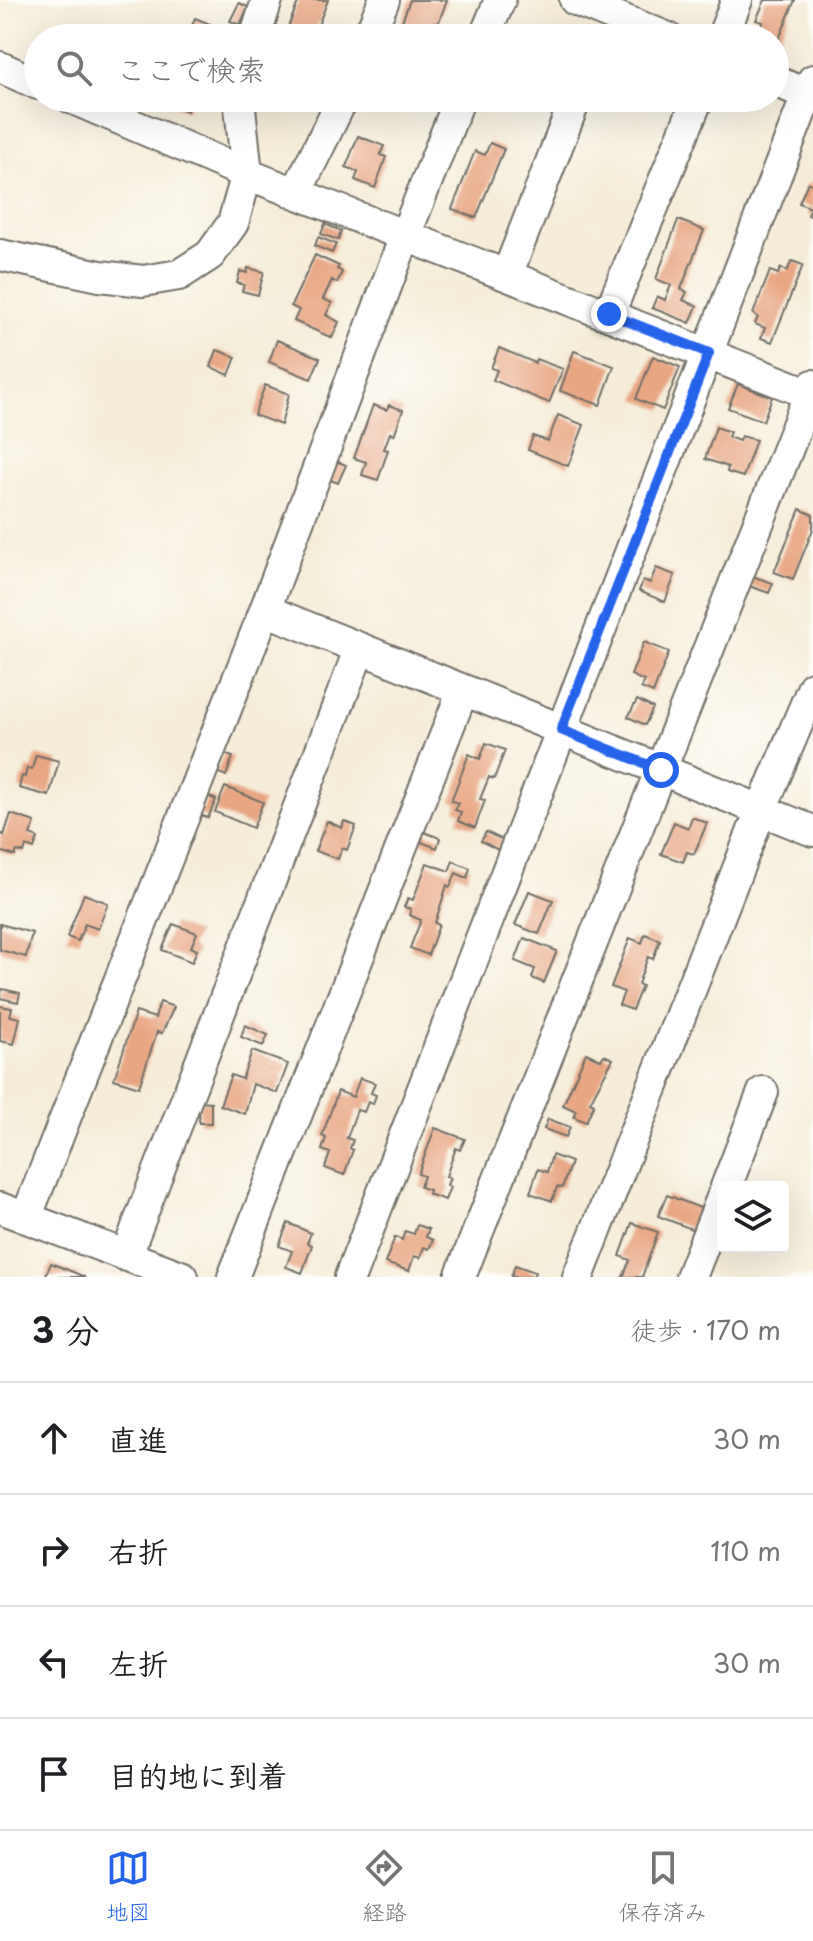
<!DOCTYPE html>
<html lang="ja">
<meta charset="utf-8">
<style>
:root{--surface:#fff;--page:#f2f2f2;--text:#202124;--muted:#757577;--line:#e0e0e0;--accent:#2563eb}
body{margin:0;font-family:"Playpen Sans","Klee One",sans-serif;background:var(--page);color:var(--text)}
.controls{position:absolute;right:24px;bottom:24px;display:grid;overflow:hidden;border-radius:8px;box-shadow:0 8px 32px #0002}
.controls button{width:72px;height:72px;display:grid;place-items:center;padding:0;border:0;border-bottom:2px solid var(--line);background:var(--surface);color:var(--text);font:40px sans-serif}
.stop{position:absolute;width:24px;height:24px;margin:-18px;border:6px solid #2563eb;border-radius:50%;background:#fff}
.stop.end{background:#2563eb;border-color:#fff;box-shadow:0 2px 8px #0008}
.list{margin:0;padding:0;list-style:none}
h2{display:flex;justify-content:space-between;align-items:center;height:104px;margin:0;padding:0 32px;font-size:34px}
h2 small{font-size:26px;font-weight:400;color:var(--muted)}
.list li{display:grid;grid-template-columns:52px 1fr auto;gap:24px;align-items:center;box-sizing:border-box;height:112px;padding:0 32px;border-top:2px solid var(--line)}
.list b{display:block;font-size:30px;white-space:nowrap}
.list em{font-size:26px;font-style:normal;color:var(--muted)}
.icon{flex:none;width:44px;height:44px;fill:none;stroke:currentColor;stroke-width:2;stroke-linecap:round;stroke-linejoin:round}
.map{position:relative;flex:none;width:813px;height:1277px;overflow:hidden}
.search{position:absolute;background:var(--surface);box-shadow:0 8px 32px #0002;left:24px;right:24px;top:24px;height:88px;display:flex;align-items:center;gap:20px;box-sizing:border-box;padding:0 28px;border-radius:44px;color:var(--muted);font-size:30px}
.sheet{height:552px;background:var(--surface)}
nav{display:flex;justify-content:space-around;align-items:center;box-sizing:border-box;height:112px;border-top:2px solid var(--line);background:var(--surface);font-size:22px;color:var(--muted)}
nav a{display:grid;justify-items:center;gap:4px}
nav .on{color:var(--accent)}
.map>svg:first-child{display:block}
.building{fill:#e8a683}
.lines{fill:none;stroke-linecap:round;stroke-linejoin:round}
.minor-casing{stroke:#726f68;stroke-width:34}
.minor{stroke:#fff;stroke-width:30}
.route{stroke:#2563eb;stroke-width:10}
</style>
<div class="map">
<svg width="813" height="1277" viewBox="0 0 813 1277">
<rect width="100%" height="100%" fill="#fdfcf7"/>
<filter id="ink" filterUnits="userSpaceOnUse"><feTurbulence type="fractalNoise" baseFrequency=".0125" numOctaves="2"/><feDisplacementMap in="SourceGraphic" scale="16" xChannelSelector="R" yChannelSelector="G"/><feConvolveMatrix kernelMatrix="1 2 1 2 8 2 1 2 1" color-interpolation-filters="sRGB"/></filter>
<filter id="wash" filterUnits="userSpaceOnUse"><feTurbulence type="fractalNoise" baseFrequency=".006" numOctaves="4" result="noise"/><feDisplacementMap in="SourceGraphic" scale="32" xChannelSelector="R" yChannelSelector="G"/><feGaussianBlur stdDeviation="1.8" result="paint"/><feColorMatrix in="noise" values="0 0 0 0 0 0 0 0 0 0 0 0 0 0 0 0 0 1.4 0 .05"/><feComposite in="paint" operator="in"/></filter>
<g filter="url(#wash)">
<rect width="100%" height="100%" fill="#f5edd9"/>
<g id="blocks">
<path class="building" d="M 299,0 L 328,0 L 313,38 L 302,38 L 286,32 Z
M 410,0 L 447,0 L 438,24 L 433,22 L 428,35 L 401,24 Z
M 765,0 L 795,0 L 779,39 L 759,31 L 763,22 L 756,20 Z
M 239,3 L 248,7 L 240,25 L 230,21 Z
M 195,18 L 220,28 L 215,38 L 187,38 Z
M 163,98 L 192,98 L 187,111 L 162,101 Z
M 358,136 L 384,146 L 380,155 L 386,157 L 375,188 L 355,180 L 358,172 L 346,167 Z
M 490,143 L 504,149 L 476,218 L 452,209 L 475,151 L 485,155 Z
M 808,182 L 813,185 L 813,217 L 808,215 L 811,208 L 799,203 Z
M 678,220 L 704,230 L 681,289 L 687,292 L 683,300 L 697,306 L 690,323 L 652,308 L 657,296 L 665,300 L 671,285 L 656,279 Z
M 325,224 L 341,231 L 338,240 L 321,234 Z
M 318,237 L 336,244 L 332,253 L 315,246 Z
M 315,255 L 339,266 L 337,269 L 342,272 L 337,283 L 332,280 L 323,299 L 332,303 L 326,315 L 339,322 L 332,338 L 294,321 L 299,310 L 291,306 Z
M 792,261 L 803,265 L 772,342 L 761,338 L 765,328 L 755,324 L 758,317 L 753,314 L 770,271 L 778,274 L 781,268 L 787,271 Z
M 248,268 L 264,272 L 258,295 L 242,291 L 244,285 L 237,283 L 240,271 L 247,273 Z
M 277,340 L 320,358 L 311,379 L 269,362 Z
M 499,348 L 535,363 L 536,359 L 563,369 L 549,403 L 493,380 L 497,370 L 491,368 Z
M 217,350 L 236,357 L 229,375 L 211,367 Z
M 574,351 L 614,366 L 600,405 L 560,391 Z
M 653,356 L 680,367 L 663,410 L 636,399 Z
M 738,384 L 772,397 L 763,421 L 728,408 Z
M 265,385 L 289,394 L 281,425 L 254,415 Z
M 373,405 L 387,410 L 389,405 L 403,410 L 394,435 L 390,433 L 384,449 L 388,450 L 378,480 L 362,475 L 366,462 L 354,458 Z
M 558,415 L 584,425 L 568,466 L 528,450 L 533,436 L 548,441 Z
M 716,427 L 730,432 L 728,437 L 739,441 L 741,436 L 756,440 L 743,477 L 727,472 L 728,467 L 705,459 Z
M 336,461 L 346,465 L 338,483 L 328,479 Z
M 800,509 L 813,515 L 813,529 L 793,579 L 774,572 Z
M 656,568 L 675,575 L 665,602 L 639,591 L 643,580 L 650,583 Z
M 752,576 L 773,583 L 769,593 L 749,586 Z
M 644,642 L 669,652 L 653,693 L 641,688 L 644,681 L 631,675 Z
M 637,700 L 653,708 L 645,725 L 628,717 Z
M 486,743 L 505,750 L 494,779 L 489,777 L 480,799 L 485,800 L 475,828 L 458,821 L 461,812 L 455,810 L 458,803 L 451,801 L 469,754 L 480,759 Z
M 224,754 L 233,757 L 226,776 L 217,772 Z
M 36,755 L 59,761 L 49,796 L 19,788 L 22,776 L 25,777 L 27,768 L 32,769 Z
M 225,787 L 263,802 L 253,828 L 215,812 Z
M 208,796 L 216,800 L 208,818 L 200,815 Z
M 11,814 L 35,822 L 30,835 L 38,838 L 34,849 L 26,846 L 24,853 L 17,851 L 15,856 L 0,851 L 0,833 L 4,835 Z
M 692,817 L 707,823 L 694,854 L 687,852 L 683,862 L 661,854 L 674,822 L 688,828 Z
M 327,821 L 342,828 L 344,821 L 356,826 L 347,850 L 342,848 L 338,859 L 315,851 Z
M 424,832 L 440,838 L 437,848 L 421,842 Z
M 486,832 L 503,840 L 498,850 L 481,841 Z
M 453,861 L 470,868 L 467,878 L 456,873 L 450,887 L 447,885 L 435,923 L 439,925 L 428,955 L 410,948 L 421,920 L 409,915 L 411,909 L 404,907 L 408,898 L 413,900 L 427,863 L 449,871 Z
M 529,891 L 553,900 L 539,934 L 515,925 Z
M 84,894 L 108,903 L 98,929 L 85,924 L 78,941 L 67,937 Z
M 0,924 L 32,933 L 26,957 L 0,950 Z
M 173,924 L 197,933 L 191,947 L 197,950 L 192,962 L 162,950 Z
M 645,934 L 660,940 L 653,959 L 648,957 L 638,984 L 642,986 L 632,1010 L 619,1005 L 624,992 L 611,987 L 630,938 L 642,943 Z
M 524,938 L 557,951 L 544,983 L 532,978 L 535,969 L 515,961 Z
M 2,989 L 20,993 L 18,1002 L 0,998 Z
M 160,1002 L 174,1007 L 162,1033 L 157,1032 L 139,1087 L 114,1079 L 136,1012 L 155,1018 Z
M 0,1006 L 12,1008 L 10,1016 L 20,1018 L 14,1044 L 0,1041 Z
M 245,1025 L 268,1035 L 263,1046 L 241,1037 Z
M 252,1051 L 288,1064 L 277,1093 L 253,1084 L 245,1114 L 220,1105 L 231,1075 L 242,1079 Z
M 586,1053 L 601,1060 L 604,1055 L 613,1059 L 590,1102 L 594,1104 L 586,1122 L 574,1117 L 576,1111 L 563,1105 Z
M 360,1078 L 375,1083 L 371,1093 L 376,1095 L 373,1104 L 368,1102 L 364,1112 L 357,1110 L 347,1138 L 353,1140 L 350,1148 L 353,1150 L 344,1175 L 325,1168 L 330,1153 L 322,1150 L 326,1138 L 322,1136 L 338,1091 L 353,1097 Z
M 200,1101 L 211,1102 L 211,1123 L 199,1123 Z
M 548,1119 L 570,1127 L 566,1137 L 544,1129 Z
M 435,1128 L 465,1139 L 460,1150 L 456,1148 L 446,1176 L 450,1178 L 447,1185 L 450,1187 L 445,1200 L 428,1194 L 429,1190 L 420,1187 L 424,1176 L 418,1174 Z
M 552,1155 L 571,1162 L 562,1188 L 557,1187 L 552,1201 L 530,1193 L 538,1169 L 547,1172 Z
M 667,1195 L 703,1209 L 694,1230 L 658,1216 Z
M 288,1223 L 311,1233 L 307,1243 L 312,1245 L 302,1273 L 286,1267 L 292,1251 L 279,1246 Z
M 632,1223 L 658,1232 L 642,1277 L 623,1277 L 630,1260 L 620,1256 Z
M 417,1225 L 429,1229 L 426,1237 L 433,1240 L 429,1249 L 424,1247 L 420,1258 L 414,1256 L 409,1271 L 385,1263 L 395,1237 L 402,1240 L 405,1231 L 414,1234 Z
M 51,1263 L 85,1277 L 45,1277 Z
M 515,1265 L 535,1272 L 533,1277 L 511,1277 Z"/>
</g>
</g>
<g filter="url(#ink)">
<use href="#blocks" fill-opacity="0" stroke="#726f68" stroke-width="2"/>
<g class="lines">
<defs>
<path id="minor" d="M 575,0 L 668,38
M 255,38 L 267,0
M 368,38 L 384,0
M 484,38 L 500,0
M 722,38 L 737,0
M 0,67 L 38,84
M 775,81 L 813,97
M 71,98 L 247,174 L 813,395
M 296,193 L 343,98
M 0,255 L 100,276 L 143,281 L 179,275 L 210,255 L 233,223 L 247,174 L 239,98
M 507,275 L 576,98
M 609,314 L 698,98
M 265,610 L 813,831
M 726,1187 L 763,1092
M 0,1208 L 183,1277
M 26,1218 L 265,610 L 405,236 L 460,98
M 126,1256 L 360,648
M 233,1277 L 463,690
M 350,1277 L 813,80
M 460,1277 L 813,385
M 578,1277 L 761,810 L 813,687
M 691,1277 L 723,1195"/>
</defs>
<use href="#minor" class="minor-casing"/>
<use href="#minor" class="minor"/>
</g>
</g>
<g class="lines" filter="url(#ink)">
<path class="route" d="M 609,314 L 709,353 L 561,730 L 661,770"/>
</g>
</svg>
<div class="controls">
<button><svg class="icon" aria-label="layers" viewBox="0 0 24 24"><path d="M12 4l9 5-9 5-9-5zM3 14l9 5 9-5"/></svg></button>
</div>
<div class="stop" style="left:661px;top:770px"></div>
<div class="stop end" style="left:609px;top:314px"></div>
<div class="search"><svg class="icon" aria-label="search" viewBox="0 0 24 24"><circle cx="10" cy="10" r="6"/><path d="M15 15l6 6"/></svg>ここで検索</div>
</div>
<section class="sheet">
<h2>3 分<small>徒歩 · 170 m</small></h2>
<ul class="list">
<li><svg class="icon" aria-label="ahead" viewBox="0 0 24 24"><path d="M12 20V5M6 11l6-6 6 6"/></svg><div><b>直進</b></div><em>30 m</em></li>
<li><svg class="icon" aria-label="right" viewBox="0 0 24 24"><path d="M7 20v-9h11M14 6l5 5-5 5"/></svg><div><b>右折</b></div><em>110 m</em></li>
<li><svg class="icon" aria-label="left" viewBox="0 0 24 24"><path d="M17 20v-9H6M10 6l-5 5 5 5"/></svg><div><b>左折</b></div><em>30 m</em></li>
<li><svg class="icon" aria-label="arrive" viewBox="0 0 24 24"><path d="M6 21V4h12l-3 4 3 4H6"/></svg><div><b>目的地に到着</b></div></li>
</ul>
</section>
<nav>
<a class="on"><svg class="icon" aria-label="map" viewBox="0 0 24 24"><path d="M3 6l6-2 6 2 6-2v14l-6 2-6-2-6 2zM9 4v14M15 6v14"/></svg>地図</a>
<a><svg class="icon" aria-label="directions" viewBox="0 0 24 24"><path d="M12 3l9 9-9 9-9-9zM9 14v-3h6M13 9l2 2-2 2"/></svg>経路</a>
<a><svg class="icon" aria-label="saved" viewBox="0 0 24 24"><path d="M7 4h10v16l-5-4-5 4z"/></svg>保存済み</a>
</nav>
